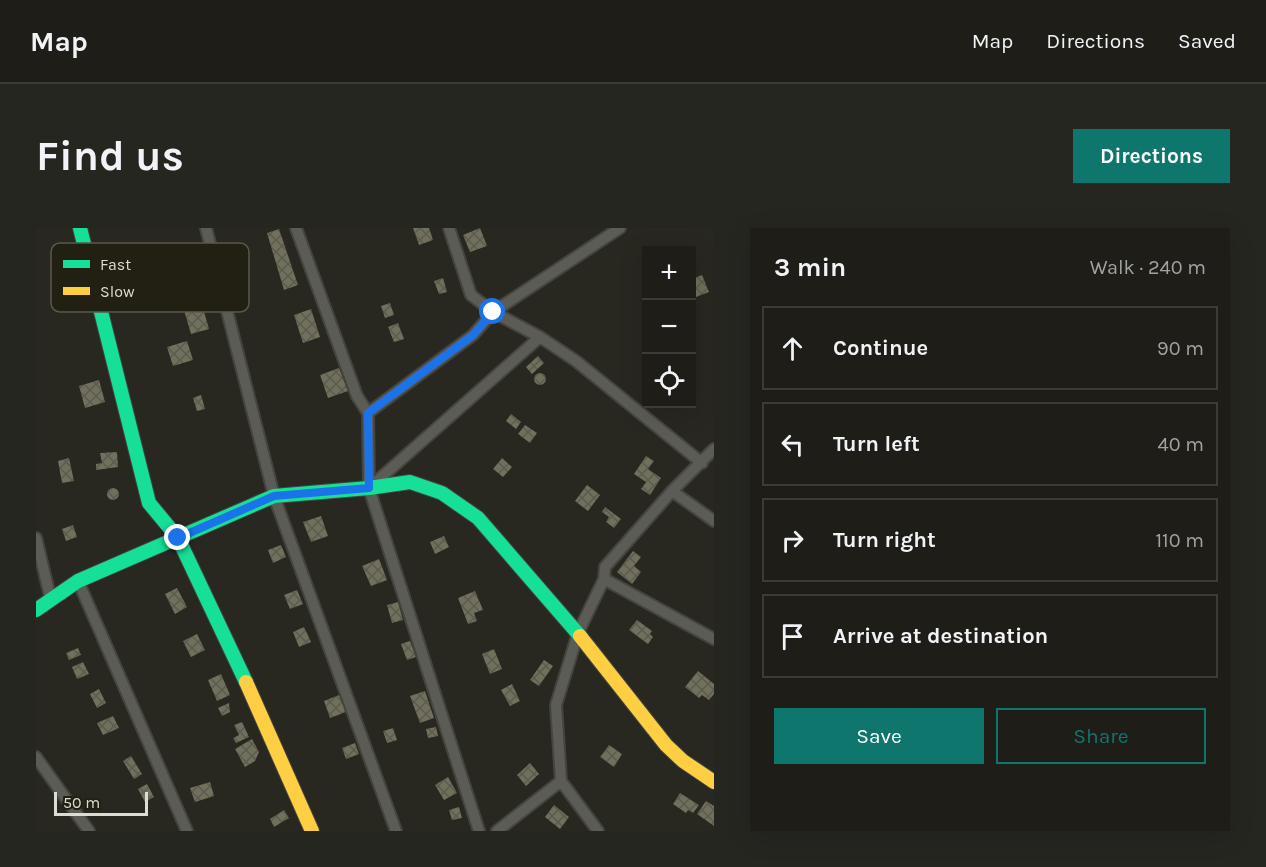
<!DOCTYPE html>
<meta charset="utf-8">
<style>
:root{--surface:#1e1d18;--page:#262621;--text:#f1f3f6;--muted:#a1a2a2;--line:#3c3b37;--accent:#0f766e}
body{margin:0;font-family:Karla,sans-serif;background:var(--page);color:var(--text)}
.controls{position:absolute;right:18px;top:18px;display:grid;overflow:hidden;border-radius:0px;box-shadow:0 6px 24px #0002}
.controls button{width:54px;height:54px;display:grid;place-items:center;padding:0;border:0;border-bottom:2px solid var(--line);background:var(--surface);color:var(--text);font:30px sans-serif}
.scale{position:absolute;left:18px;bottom:15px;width:94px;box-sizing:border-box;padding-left:6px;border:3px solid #dcdcd3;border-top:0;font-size:16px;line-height:21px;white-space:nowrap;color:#dcdcd3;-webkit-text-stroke:4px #212012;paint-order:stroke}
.stop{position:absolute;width:18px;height:18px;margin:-14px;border:4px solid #1a73e8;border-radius:50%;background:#fff}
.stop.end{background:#1a73e8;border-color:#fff;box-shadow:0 2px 6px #0008}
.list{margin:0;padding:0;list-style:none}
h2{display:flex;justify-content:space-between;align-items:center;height:78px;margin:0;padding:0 24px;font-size:26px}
h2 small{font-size:20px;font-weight:400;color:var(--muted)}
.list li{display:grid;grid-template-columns:39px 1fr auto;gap:18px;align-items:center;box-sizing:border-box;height:84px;margin:0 12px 12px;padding:0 12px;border:2px solid var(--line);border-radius:0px}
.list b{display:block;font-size:22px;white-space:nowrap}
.list em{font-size:20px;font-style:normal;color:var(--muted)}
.actions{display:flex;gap:12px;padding:18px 24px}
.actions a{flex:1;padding:14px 0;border:2px solid var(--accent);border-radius:0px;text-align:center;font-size:21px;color:var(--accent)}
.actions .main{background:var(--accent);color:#fff}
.icon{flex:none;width:33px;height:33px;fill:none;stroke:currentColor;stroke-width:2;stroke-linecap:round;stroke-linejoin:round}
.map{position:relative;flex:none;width:678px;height:603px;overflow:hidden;border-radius:0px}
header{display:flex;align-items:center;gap:36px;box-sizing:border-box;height:84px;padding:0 30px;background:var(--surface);border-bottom:2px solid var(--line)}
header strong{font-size:28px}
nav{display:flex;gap:33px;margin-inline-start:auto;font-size:21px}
.intro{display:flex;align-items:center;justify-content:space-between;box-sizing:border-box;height:144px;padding:0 36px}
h1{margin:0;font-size:42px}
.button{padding:15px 27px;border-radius:0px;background:var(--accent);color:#fff;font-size:21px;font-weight:700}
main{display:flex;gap:36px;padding:0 36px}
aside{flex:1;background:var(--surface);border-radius:0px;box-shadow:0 6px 24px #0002}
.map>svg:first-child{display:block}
.building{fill:url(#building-cross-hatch)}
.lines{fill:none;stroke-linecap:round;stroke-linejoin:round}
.street-casing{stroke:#45443e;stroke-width:14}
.fast-casing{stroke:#45443e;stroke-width:16}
.slow-casing{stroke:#45443e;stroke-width:16}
.street{stroke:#5c5c56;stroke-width:10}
.fast{stroke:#16e098;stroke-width:14}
.slow{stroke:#ffcf43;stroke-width:14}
.route{stroke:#1a73e8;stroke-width:8}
.key{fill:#212012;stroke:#59584c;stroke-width:1.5}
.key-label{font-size:16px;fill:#dcdcd3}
</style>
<header>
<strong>Map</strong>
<nav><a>Map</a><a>Directions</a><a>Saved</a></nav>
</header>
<div class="intro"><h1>Find us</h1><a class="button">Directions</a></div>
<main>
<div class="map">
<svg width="678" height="603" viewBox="0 0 678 603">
<defs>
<pattern id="building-cross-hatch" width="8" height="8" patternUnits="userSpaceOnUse" patternTransform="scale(1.5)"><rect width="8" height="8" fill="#71705c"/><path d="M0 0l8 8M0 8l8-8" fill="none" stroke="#5c5b4f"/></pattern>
</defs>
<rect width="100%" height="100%" fill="#282720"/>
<path class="building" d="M 377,0 L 393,0 L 397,12 L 383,17 Z
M 444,0 L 451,18 L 434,24 L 427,7 Z
M 243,1 L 262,57 L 248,62 L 231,5 Z
M 666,47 L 673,64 L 660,69 L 656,51 Z
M 407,50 L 411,64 L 403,66 L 398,53 Z
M 164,70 L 173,101 L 155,106 L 146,75 Z
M 354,75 L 358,87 L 349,90 L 345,78 Z
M 275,81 L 284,109 L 267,115 L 258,87 Z
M 362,95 L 368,111 L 358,114 L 352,99 Z
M 151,113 L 157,132 L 137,138 L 131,119 Z
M 502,128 L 508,135 L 496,146 L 490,139 Z
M 303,140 L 312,163 L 292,170 L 284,147 Z
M498 151a6 6 0 1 1 12 0a6 6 0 1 1-12 0Z
M 63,152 L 69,174 L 49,180 L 43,158 Z
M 165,167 L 169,181 L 161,183 L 157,170 Z
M 475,186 L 485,194 L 480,201 L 470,193 Z
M 489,197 L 501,205 L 494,215 L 482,206 Z
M 81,224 L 82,239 L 60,242 L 60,236 L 66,235 L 64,225 Z
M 610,228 L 618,233 L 612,241 L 625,250 L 614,267 L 605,261 L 610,254 L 598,246 Z
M 33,230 L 38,253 L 26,255 L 22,233 Z
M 466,230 L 476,239 L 467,249 L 457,241 Z
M 551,257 L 564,267 L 552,283 L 539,273 Z
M71 266a6 6 0 1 1 12 0a6 6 0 1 1-12 0Z
M 569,279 L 585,291 L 578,300 L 570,294 L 573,289 L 566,284 Z
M 285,288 L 292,308 L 275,314 L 267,294 Z
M 37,297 L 41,309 L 30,313 L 26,301 Z
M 408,308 L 413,319 L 399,326 L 394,314 Z
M 245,317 L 250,329 L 237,335 L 232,322 Z
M 597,323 L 605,329 L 598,338 L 605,344 L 596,356 L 581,344 Z
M 343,331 L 351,352 L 335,358 L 326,338 Z
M 141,360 L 151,379 L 139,386 L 129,366 Z
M 261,362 L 267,376 L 254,381 L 248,367 Z
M 439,363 L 447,382 L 438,385 L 441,393 L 432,396 L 422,370 Z
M 362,374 L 367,392 L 356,395 L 351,377 Z
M 601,392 L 616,403 L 614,406 L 617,409 L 612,416 L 593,402 Z
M 268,399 L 275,414 L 263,419 L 257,404 Z
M 161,406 L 169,422 L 155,429 L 147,413 Z
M 374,413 L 380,429 L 371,432 L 365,416 Z
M 42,420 L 45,427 L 33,432 L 30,425 Z
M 458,421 L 466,441 L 454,446 L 446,426 Z
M 508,432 L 517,438 L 503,458 L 494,452 Z
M 47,434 L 53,446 L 41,451 L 36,439 Z
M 662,443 L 678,456 L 678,466 L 673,472 L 666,467 L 663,470 L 649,459 Z
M 185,446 L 194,467 L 181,473 L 172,452 Z
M 476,456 L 484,473 L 474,478 L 465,462 Z
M 63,461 L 70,475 L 61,480 L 54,466 Z
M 389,463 L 398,490 L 384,495 L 374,468 Z
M 303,467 L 310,484 L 294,490 L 288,473 Z
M 193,475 L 194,484 L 186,488 L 182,480 Z
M 77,488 L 83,500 L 67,507 L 61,495 Z
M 206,494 L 213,509 L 200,515 L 197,510 L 203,507 L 198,497 Z
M 400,499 L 402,508 L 392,510 L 390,501 Z
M 357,500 L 361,512 L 351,515 L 347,503 Z
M 216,511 L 223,524 L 219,533 L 209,539 L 199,521 Z
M 319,515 L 323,526 L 310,531 L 306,520 Z
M 573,517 L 586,526 L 578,539 L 564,529 Z
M 95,528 L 106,546 L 98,551 L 87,533 Z
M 494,535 L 503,546 L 490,558 L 481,547 Z
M 412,549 L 421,565 L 408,572 L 399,557 Z
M 174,554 L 178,568 L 159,574 L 154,560 Z
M 111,556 L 118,569 L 109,574 L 102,561 Z
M 644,565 L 663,577 L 657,585 L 652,582 L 650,585 L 637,576 Z
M 670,573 L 678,578 L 678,598 L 661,586 Z
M 518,577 L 533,589 L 524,601 L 509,589 Z
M 423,579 L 426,590 L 416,592 L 413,582 Z
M 248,582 L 253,590 L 238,599 L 234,591 Z"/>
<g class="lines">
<defs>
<path id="street" d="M 170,0 L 238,268 L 360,603
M 260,0 L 321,168 L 332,185 L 333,260 L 443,603
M 413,0 L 435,67 L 457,84 L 504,109 L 540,133 L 666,235
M 332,185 L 437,107 L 457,84 L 584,0
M 333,260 L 504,109
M 636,263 L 678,293
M 0,310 L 15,372
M 568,351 L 678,411
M 42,353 L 151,603
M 0,529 L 53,603
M 525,553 L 562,603
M 461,603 L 525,553 L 520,477 L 542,405 L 568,351 L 569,339 L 636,263 L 678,221"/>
<path id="fast" d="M 44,0 L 113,275 L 142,310 L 210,454
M 0,382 L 42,353 L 238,268 L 333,260 L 374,254 L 406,265 L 442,290 L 544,408"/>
<path id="slow" d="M 544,408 L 630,517 L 647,533 L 678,554
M 210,454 L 276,603"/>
</defs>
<use href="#street" class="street-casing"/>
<use href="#fast" class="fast-casing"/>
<use href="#slow" class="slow-casing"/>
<use href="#street" class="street"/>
<use href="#fast" class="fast"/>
<use href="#slow" class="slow"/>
</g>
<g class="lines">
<path class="route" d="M 142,310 L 238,268 L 333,260 L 332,185 L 437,107 L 457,84"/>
</g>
<rect x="15" y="15" width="198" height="69" rx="9" class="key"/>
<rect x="27" y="32" width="27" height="8" fill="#16e098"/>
<rect x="27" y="59" width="27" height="8" fill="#ffcf43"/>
<g class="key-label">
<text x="64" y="42">Fast</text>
<text x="64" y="69">Slow</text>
</g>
</svg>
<div class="controls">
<button>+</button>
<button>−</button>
<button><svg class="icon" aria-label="locate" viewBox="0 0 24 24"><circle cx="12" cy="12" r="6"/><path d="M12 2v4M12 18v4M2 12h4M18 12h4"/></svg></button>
</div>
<div class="scale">50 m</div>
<div class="stop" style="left:457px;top:84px"></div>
<div class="stop end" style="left:142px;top:310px"></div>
</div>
<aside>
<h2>3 min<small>Walk · 240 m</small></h2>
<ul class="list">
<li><svg class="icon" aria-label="ahead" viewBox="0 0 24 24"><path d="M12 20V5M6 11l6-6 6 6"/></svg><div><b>Continue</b></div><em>90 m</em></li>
<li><svg class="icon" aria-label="left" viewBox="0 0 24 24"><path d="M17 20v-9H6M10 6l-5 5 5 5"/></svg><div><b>Turn left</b></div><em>40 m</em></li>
<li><svg class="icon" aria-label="right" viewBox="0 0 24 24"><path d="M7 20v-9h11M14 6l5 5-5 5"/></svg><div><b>Turn right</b></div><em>110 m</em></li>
<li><svg class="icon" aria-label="arrive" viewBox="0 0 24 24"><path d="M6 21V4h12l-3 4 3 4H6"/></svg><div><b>Arrive at destination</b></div></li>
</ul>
<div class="actions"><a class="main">Save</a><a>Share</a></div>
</aside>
</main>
